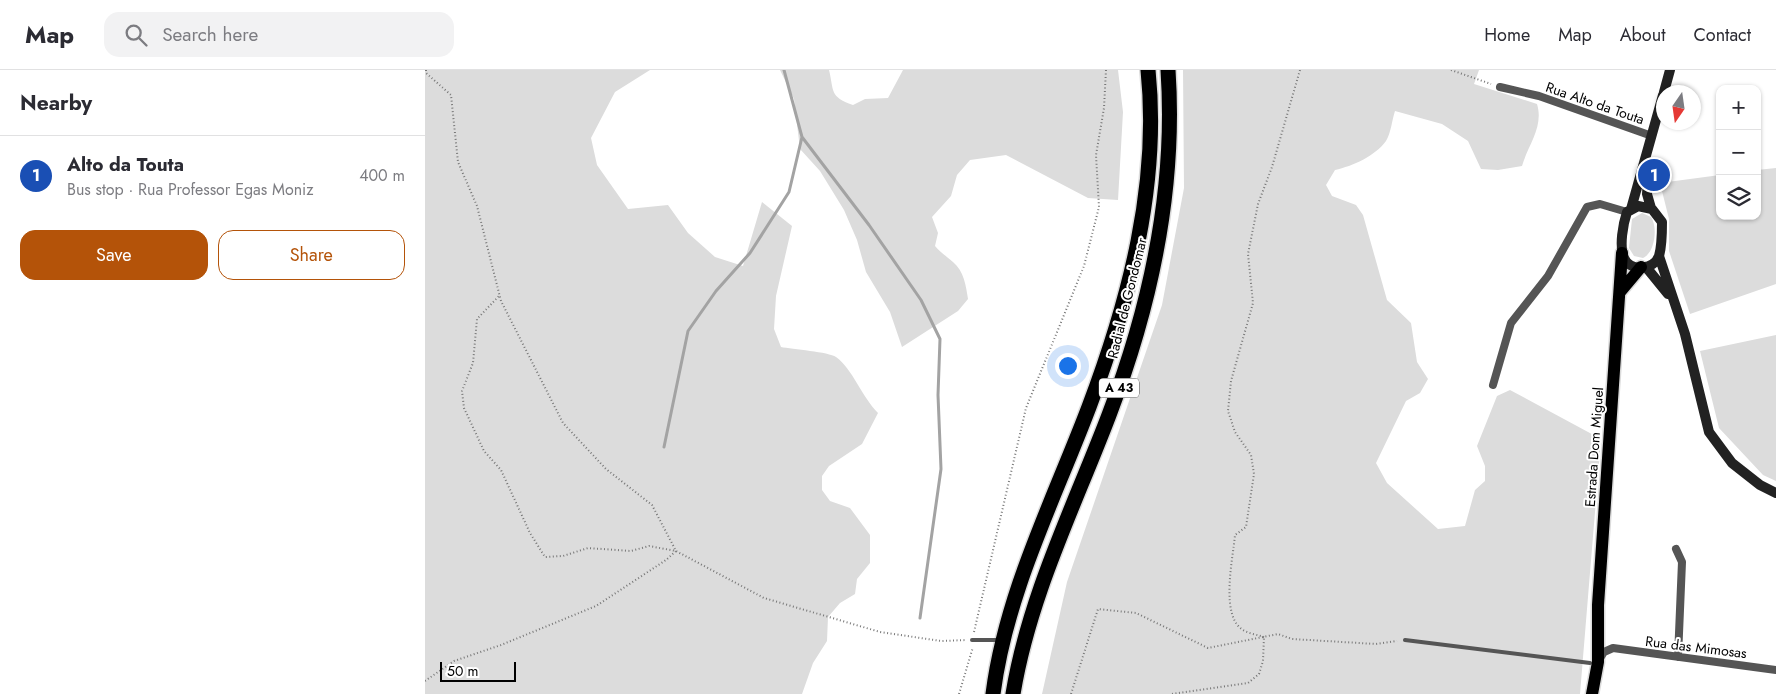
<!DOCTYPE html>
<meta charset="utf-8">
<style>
:root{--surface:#fff;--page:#f2f2f3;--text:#2b2b33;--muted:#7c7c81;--line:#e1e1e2;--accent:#b45309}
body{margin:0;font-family:Jost,sans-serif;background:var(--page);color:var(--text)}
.controls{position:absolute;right:15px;top:15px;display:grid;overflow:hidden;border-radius:10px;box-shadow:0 1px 4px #0004}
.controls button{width:45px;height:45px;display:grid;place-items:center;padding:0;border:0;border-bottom:1px solid var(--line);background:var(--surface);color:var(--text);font:25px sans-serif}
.compass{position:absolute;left:1231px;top:15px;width:45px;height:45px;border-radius:50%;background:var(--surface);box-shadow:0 1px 4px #0004;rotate:193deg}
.scale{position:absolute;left:15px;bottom:12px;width:76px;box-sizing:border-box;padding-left:5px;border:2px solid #000;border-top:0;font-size:14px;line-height:18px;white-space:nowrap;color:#000;-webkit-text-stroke:4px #fff;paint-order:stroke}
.you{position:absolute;left:642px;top:295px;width:18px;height:18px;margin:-12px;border:4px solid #fff;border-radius:50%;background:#1a73e8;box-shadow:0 0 0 8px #1a73e833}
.badge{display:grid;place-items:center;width:32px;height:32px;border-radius:50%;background:var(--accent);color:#fff;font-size:16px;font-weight:700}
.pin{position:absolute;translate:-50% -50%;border:2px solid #fff;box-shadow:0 1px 5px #0006}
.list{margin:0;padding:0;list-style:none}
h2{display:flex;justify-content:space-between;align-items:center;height:65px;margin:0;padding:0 20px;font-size:21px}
h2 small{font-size:16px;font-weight:400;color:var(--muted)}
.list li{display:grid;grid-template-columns:32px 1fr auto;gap:15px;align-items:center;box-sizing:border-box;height:80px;padding:0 20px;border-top:1px solid var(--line)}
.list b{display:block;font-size:19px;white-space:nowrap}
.list p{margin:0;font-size:16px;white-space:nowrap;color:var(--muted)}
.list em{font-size:16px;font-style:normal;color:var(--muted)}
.actions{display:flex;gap:10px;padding:15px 20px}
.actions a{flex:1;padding:11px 0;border:1px solid var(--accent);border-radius:15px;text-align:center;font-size:18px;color:var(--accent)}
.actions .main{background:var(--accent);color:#fff}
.icon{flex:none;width:28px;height:28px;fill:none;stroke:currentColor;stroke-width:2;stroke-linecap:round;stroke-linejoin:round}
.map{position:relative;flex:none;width:1351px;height:624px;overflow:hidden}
header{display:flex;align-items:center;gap:30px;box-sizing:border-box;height:70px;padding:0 25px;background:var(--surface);border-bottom:1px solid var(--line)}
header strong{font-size:24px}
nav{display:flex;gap:28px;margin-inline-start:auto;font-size:18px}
.search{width:350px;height:45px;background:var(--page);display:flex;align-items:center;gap:12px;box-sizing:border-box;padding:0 18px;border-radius:15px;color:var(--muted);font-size:19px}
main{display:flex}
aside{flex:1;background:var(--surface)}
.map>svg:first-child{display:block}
.green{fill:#dcdcdc}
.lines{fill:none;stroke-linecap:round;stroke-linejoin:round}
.stream{stroke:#a3a3a3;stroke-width:3}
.primary-casing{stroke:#dbdbdb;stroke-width:15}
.highway-casing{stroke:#dbdbdb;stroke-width:18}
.path{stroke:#777;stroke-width:2;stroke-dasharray:1 2.5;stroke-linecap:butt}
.lane{stroke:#555;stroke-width:4}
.street{stroke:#555;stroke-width:8}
.secondary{stroke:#222;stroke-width:10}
.primary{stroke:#000;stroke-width:12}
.highway{stroke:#000;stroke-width:15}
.labels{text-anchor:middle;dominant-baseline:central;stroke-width:4;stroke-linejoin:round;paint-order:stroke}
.shield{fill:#fff;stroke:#4c4c4c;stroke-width:1}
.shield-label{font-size:12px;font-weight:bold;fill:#000}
.street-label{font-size:14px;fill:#000;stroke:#fff}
</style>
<header>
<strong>Map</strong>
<div class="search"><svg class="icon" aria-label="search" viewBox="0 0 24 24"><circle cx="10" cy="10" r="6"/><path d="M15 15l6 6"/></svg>Search here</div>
<nav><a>Home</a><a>Map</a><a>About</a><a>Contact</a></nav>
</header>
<main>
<aside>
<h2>Nearby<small></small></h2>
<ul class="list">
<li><span class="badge" style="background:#1a4fb4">1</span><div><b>Alto da Touta</b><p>Bus stop · Rua Professor Egas Moniz</p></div><em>400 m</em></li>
</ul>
<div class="actions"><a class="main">Save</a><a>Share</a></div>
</aside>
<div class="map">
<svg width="1351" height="624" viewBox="0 0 1351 624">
<rect width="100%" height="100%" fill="#fff"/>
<path class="green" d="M 0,0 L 225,0 L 190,22 L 166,68 L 172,95 L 203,139 L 243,135 L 263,163 L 290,187 L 318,196 L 337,132 L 367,156 L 351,226 L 349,259 L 356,277 C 367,279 404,282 411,287 C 427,298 437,327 453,343 L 437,374 L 404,396 L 397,406 L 397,420 L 405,431 L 425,438 L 445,465 L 445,493 L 432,509 L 430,524 L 415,533 L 403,547 L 402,571 L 388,593 L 377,624 L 0,624 Z
M 355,0 L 404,0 C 409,20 404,27 428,35 L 440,29 L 463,28 L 478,0 L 693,0 L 698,42 L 693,130 L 663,128 L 581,85 L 545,90 L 532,105 L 526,126 L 507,147 L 513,163 L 510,176 C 516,183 521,186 528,192 C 539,201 541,216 543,229 L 533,241 L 477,277 L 465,242 L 441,202 L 432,170 L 419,140 L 395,101 L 375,79 L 369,29 Z
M 758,0 L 1054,0 L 1049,14 L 1112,34 C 1119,57 1103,75 1097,96 L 1073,100 L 1056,99 L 1043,71 L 1017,54 L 970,41 C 967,50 966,63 961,71 C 950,86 928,96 910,100 L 901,115 L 907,126 L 931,135 L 938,145 L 962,230 L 986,253 L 992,292 L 1003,309 L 995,323 L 981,331 L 951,393 L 962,413 L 1013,459 L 1040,456 L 1050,420 L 1060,411 L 1060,396 L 1052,376 L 1072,326 L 1085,320 L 1176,369 L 1155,624 L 617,624 L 642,512 L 737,235 L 759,118 Z
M 1351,98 L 1351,214 L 1265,244 L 1244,181 L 1244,149 L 1235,113 L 1295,105 L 1295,146 L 1332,146 L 1332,100 Z
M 1217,143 L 1226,147 C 1233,157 1230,183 1218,188 L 1209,186 L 1204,178 L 1207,149 Z
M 1351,265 L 1351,411 L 1338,405 L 1294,358 L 1275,281 Z"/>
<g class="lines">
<path class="stream" d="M 359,0 L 377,67 L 444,155 L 496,230 L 515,269 L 513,325 L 516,399 L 495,548
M 239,377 L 263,261 L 291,221 L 325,183 L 364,122 L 377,67"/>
<defs>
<path id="primary" d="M 1195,222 L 1216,197
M 1167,624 L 1173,592 L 1173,535 L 1197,183"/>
<path id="highway" d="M 568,624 C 581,523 628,432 664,337 C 704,231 735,114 723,0
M 588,624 C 604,526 649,437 684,345 C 726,235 751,118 743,0"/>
</defs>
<use href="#primary" class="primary-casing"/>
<use href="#highway" class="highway-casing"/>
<path class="path" d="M 1,0 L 1,3 L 26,25 L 33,92 L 52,136 L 76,231 L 138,353 L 181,399 L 227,435 L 251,481 L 339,528 L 455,562 L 516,571 L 542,570
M 1026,0 L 1066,14
M 549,562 L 601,338 L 659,196 L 674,137 L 671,85 L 679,38 L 681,0
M 839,567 C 833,565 826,564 820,561 C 794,549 808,489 810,465 L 821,457 L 829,404 L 826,385 L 810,362 L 803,341 L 806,311 L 828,233 L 823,184 L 833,134 L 847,97 L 875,0
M 0,611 L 29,591 L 76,575 L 171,536 L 241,490 L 251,481 L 224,476 L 206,481 L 163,478 L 138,486 L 120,487 L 105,463 L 76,400 L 59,381 L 39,338 L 37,321 L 48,293 L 52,249 L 74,226
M 534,624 L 548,577
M 646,624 L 673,539 L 711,543 L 783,578 L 853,564 L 867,569 L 951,574 L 972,571
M 747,624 L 823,613 L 834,604 L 838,591 L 839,567"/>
<path class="lane" d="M 547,570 L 575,570
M 980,570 L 1165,593"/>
<path class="street" d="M 1075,17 L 1114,26 L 1227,66
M 1068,315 L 1086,253 L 1123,206 L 1162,137 L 1175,134 L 1202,142
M 1251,479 L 1257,492 L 1253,587
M 1174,590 L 1179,582 L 1188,578 L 1351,600"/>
<path class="secondary" d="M 1239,22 L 1245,0
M 1224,96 L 1222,124 L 1226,138
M 1213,136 L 1227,139 L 1237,152 C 1237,163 1237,176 1234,186 C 1229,200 1205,202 1199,188 C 1194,176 1198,154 1202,142 Z
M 1206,139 L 1238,25
M 1234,186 L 1260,264 L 1284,362 L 1307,393 L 1335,415 L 1351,423
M 1221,197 L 1243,224"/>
<use href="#primary" class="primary"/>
<use href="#highway" class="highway"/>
</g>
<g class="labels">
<rect class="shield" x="674" y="308.5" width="40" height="19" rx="4"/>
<g class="shield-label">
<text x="694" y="318">A 43</text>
</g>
<g class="street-label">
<text transform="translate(1170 33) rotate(19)">Rua Alto da Touta</text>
<text transform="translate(702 228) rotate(-76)">Radial de Gondomar</text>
<text transform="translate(1169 377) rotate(-86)">Estrada Dom Miguel</text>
<text transform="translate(1271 577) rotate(7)">Rua das Mimosas</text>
</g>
</g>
</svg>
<div class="controls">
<button>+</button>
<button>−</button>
<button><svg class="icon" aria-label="layers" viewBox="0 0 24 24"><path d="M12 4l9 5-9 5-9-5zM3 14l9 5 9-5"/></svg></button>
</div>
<svg class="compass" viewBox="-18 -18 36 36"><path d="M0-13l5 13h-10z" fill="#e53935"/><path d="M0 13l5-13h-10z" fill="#7c7c81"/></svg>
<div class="scale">50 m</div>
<div class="you"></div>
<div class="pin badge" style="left:1229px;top:105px;background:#1a4fb4">1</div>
</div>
</main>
